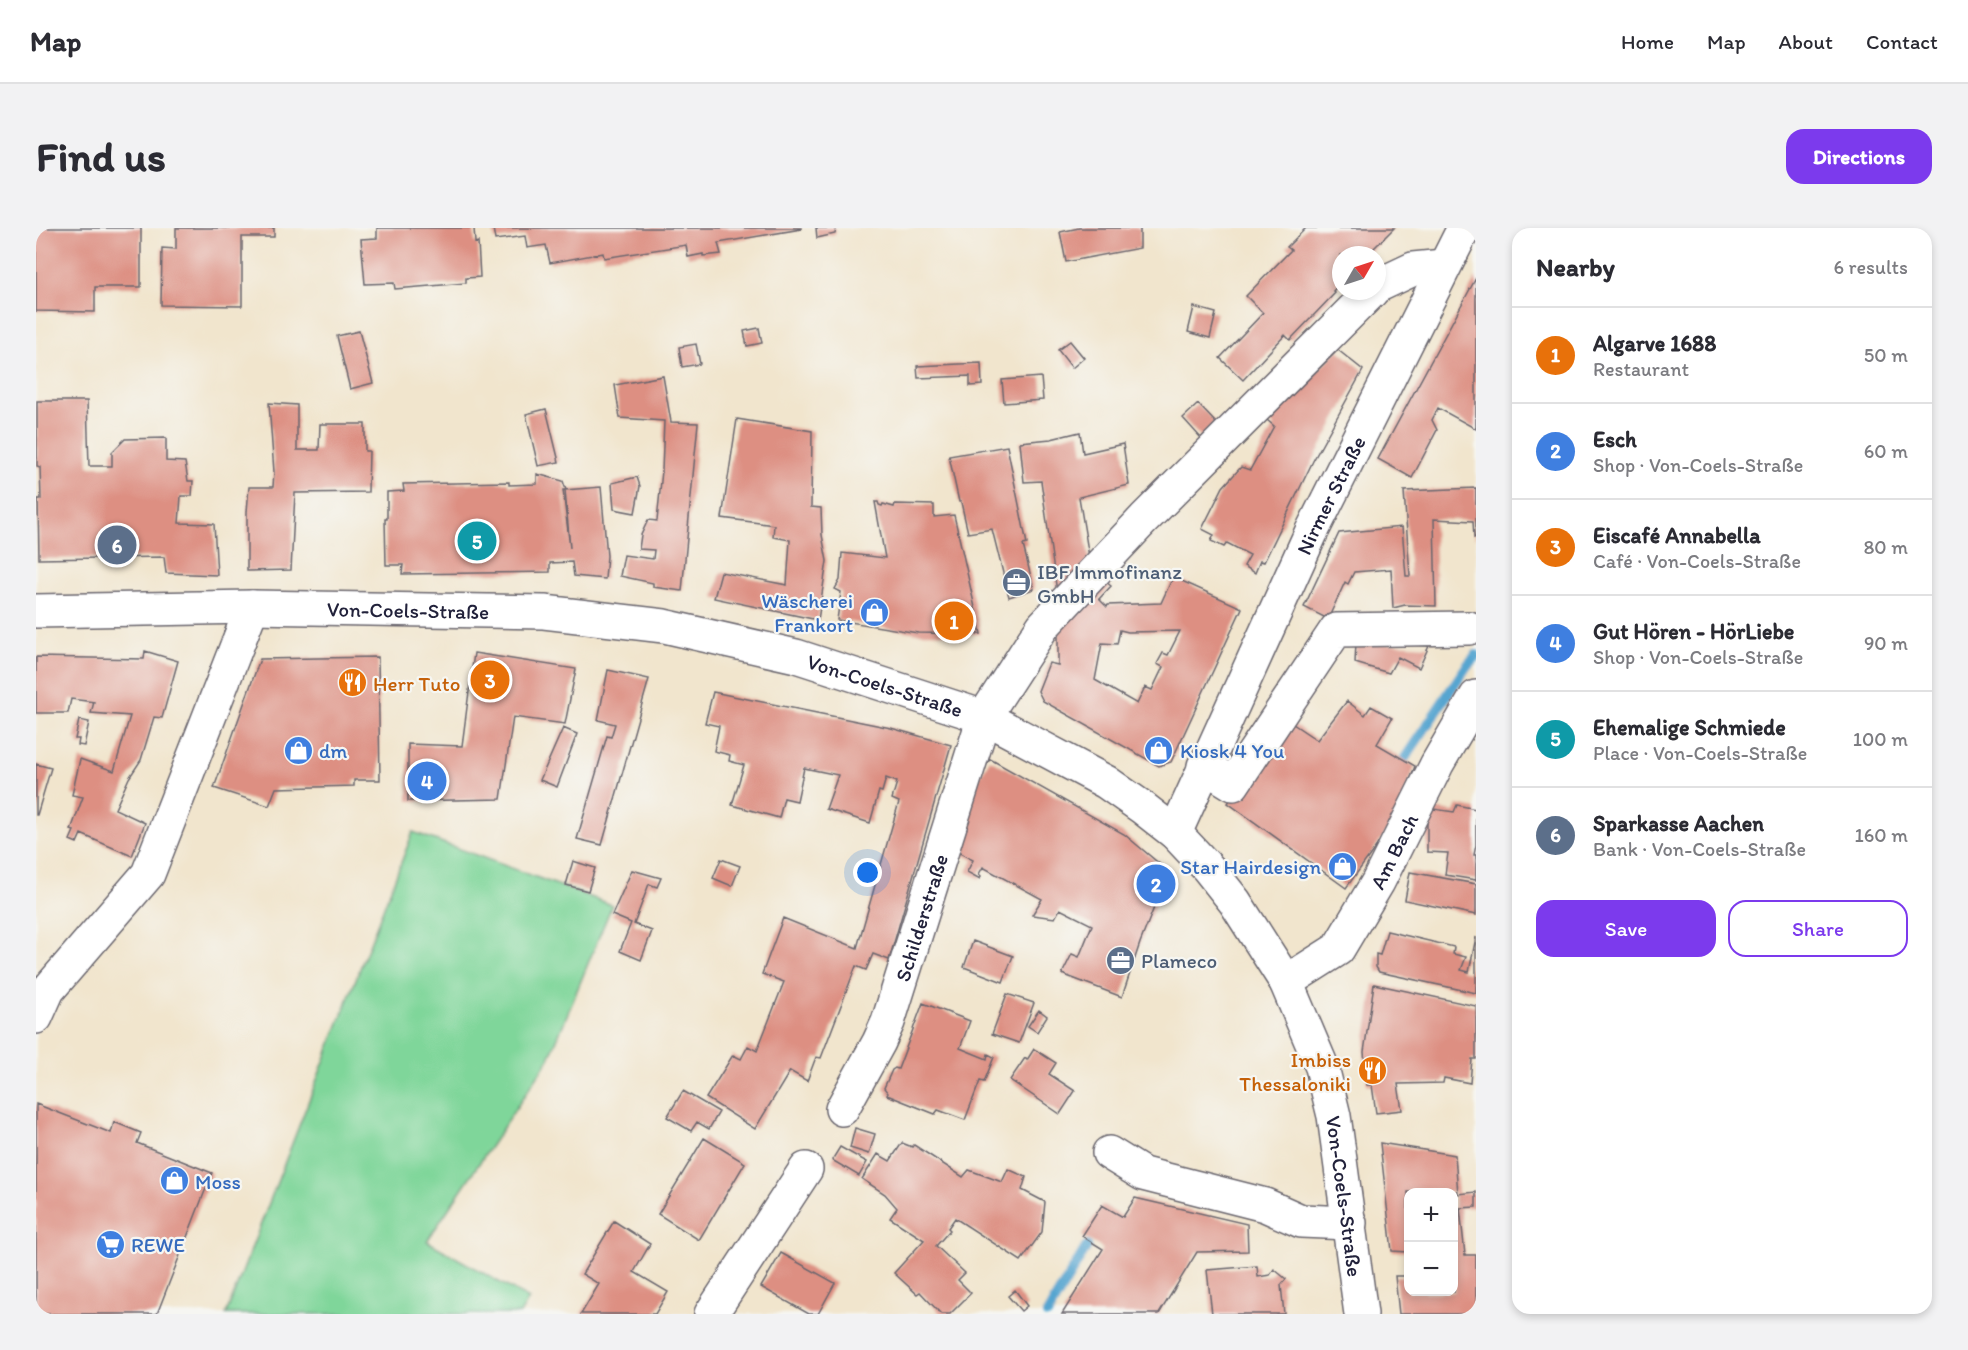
<!DOCTYPE html>
<meta charset="utf-8">
<style>
:root{--surface:#fff;--page:#f2f2f3;--text:#2b2b33;--muted:#7c7c81;--line:#e1e1e2;--accent:#7c3aed}
body{margin:0;font-family:Itim,sans-serif;background:var(--page);color:var(--text)}
.controls{position:absolute;right:18px;bottom:18px;display:grid;overflow:hidden;border-radius:12px;box-shadow:0 3px 9px #0003}
.controls button{width:54px;height:54px;display:grid;place-items:center;padding:0;border:0;border-bottom:2px solid var(--line);background:var(--surface);color:var(--text);font:30px sans-serif}
.compass{position:absolute;left:1296px;top:18px;width:54px;height:54px;border-radius:50%;background:var(--surface);box-shadow:0 3px 9px #0003;rotate:51deg}
.you{position:absolute;left:832px;top:645px;width:21px;height:21px;margin:-15px;border:4px solid #fff;border-radius:50%;background:#1a73e8;box-shadow:0 0 0 9px #1a73e833}
.badge{display:grid;place-items:center;width:39px;height:39px;border-radius:50%;background:var(--accent);color:#fff;font-size:20px;font-weight:700}
.pin{position:absolute;translate:-50% -50%;border:3px solid #fff;box-shadow:0 2px 6px #0006}
.list{margin:0;padding:0;list-style:none}
h2{display:flex;justify-content:space-between;align-items:center;height:78px;margin:0;padding:0 24px;font-size:26px}
h2 small{font-size:20px;font-weight:400;color:var(--muted)}
.list li{display:grid;grid-template-columns:39px 1fr auto;gap:18px;align-items:center;box-sizing:border-box;height:96px;padding:0 24px;border-top:2px solid var(--line)}
.list b{display:block;font-size:22px;white-space:nowrap}
.list p{margin:0;font-size:20px;white-space:nowrap;color:var(--muted)}
.list em{font-size:20px;font-style:normal;color:var(--muted)}
.actions{display:flex;gap:12px;padding:18px 24px}
.actions a{flex:1;padding:14px 0;border:2px solid var(--accent);border-radius:18px;text-align:center;font-size:21px;color:var(--accent)}
.actions .main{background:var(--accent);color:#fff}
.map{position:relative;flex:none;width:1440px;height:1086px;overflow:hidden;border-radius:18px}
header{display:flex;align-items:center;gap:36px;box-sizing:border-box;height:84px;padding:0 30px;background:var(--surface);border-bottom:2px solid var(--line)}
header strong{font-size:28px}
nav{display:flex;gap:33px;margin-inline-start:auto;font-size:21px}
.intro{display:flex;align-items:center;justify-content:space-between;box-sizing:border-box;height:144px;padding:0 36px}
h1{margin:0;font-size:42px}
.button{padding:15px 27px;border-radius:18px;background:var(--accent);color:#fff;font-size:21px;font-weight:700}
main{display:flex;gap:36px;padding:0 36px}
aside{flex:1;background:var(--surface);border-radius:18px;box-shadow:0 3px 9px #0003}
.map>svg:first-child{display:block}
.green{fill:#7fd69a;stroke:#507c6a;stroke-width:1.5}
.lines{fill:none;stroke-linecap:round;stroke-linejoin:round}
.stream{stroke:#56a5d0;stroke-width:10}
.building{fill:#dd8f82;fill-rule:evenodd}
.minor-casing{stroke:#6a666e;stroke-width:36}
.major-casing{stroke:#6a666e;stroke-width:36}
.minor{stroke:#fff;stroke-width:33}
.major{stroke:#fff;stroke-width:33}
.labels{text-anchor:middle;dominant-baseline:central;stroke-width:4.5;stroke-linejoin:round;paint-order:stroke}
.street-label{font-size:21px;fill:#22223b;stroke:#f6f6f2}
.service-label{font-size:21px;fill:#4e5e75;stroke:#f6f6f2;text-anchor:start}
.shop-label{font-size:21px;fill:#366cbe;stroke:#f6f6f2;text-anchor:start}
.food-label{font-size:21px;fill:#c56008;stroke:#f6f6f2;text-anchor:start}
</style>
<header>
<strong>Map</strong>
<nav><a>Home</a><a>Map</a><a>About</a><a>Contact</a></nav>
</header>
<div class="intro"><h1>Find us</h1><a class="button">Directions</a></div>
<main>
<div class="map">
<svg width="1440" height="1086" viewBox="0 0 1440 1086">
<rect width="100%" height="100%" fill="#f6f6f2"/>
<filter id="ink" filterUnits="userSpaceOnUse"><feTurbulence type="fractalNoise" baseFrequency=".0167" numOctaves="2"/><feDisplacementMap in="SourceGraphic" scale="12" xChannelSelector="R" yChannelSelector="G"/><feConvolveMatrix kernelMatrix="1 2 1 2 8 2 1 2 1" color-interpolation-filters="sRGB"/></filter>
<filter id="wash" filterUnits="userSpaceOnUse"><feTurbulence type="fractalNoise" baseFrequency=".008" numOctaves="4" result="noise"/><feDisplacementMap in="SourceGraphic" scale="24" xChannelSelector="R" yChannelSelector="G"/><feGaussianBlur stdDeviation="1.35" result="paint"/><feColorMatrix in="noise" values="0 0 0 0 0 0 0 0 0 0 0 0 0 0 0 0 0 1.4 0 .05"/><feComposite in="paint" operator="in"/></filter>
<g filter="url(#wash)">
<rect width="100%" height="100%" fill="#f1e5cd"/>
<path class="green" d="M 377,604 L 576,677 L 513,831 L 391,1013 L 493,1071 L 484,1086 L 190,1086 Z"/>
<g class="lines">
<path class="stream" d="M 1369,530 L 1430,439 L 1440,427
M 1011,1086 L 1051,1018"/>
</g>
<g id="blocks">
<path class="building" d="M 0,0 L 105,0 L 105,59 L 59,59 L 59,84 L 0,83 Z
M 140,0 L 238,0 L 238,9 L 206,9 L 206,78 L 125,77 L 126,20 L 140,21 Z
M 341,0 L 438,0 L 439,15 L 442,14 L 444,49 L 430,50 L 430,55 L 359,61 L 358,55 L 329,56 L 325,11 L 341,10 Z
M 457,0 L 765,0 L 765,1 L 682,15 L 685,26 L 667,28 L 667,26 L 652,29 L 650,17 L 568,30 L 567,25 L 514,35 L 510,17 L 491,20 L 489,8 L 459,12 Z
M 780,0 L 800,0 L 799,6 L 781,10 Z
M 1043,0 L 1104,0 L 1104,20 L 1030,34 L 1024,4 Z
M 1270,0 L 1358,0 L 1331,27 L 1305,27 L 1305,54 L 1297,63 L 1299,65 L 1254,112 L 1249,107 L 1207,152 L 1184,130 L 1227,85 L 1210,68 L 1255,22 L 1251,19 Z
M 1440,50 L 1440,201 L 1402,180 L 1396,192 L 1401,202 L 1376,250 L 1342,231 Z
M 1158,79 L 1180,85 L 1174,110 L 1152,104 Z
M 723,100 L 726,115 L 711,118 L 708,103 Z
M 323,103 L 337,155 L 314,161 L 301,108 Z
M 1034,113 L 1048,130 L 1036,140 L 1022,122 Z
M 660,116 L 664,136 L 646,139 L 643,119 Z
M 1302,122 L 1327,142 L 1277,233 L 1228,334 L 1224,333 L 1219,345 L 1208,338 L 1214,327 L 1191,315 L 1188,319 L 1175,313 L 1178,307 L 1166,301 L 1187,259 L 1205,239 L 1214,242 L 1238,198 L 1231,192 Z
M 945,135 L 946,157 L 934,158 L 934,148 L 882,150 L 881,138 Z
M 627,148 L 635,194 L 662,195 L 646,363 L 617,359 L 617,355 L 584,348 L 588,327 L 617,331 L 618,322 L 603,321 L 605,307 L 612,292 L 621,293 L 626,243 L 628,193 L 584,190 L 579,157 Z
M 1005,149 L 1007,172 L 968,175 L 966,152 Z
M 1,173 L 51,173 L 53,238 L 76,238 L 76,224 L 89,211 L 130,210 L 130,233 L 149,234 L 152,253 L 157,253 L 156,268 L 145,268 L 143,295 L 178,296 L 181,347 L 130,345 L 128,329 L 3,331 L 2,271 L 5,271 L 4,239 L 1,238 Z
M 233,175 L 261,177 L 261,222 L 283,222 L 284,196 L 329,196 L 329,223 L 333,223 L 332,264 L 259,265 L 255,342 L 211,343 L 211,284 L 213,259 L 237,259 L 238,244 Z
M 1162,176 L 1180,195 L 1165,210 L 1147,190 Z
M 510,181 L 523,234 L 502,238 L 490,186 Z
M 701,191 L 776,203 L 775,279 L 785,280 L 786,307 L 791,333 L 782,392 L 678,370 L 685,344 L 751,357 L 754,312 L 737,309 L 738,297 L 686,290 Z
M 1044,204 L 1047,225 L 1087,216 L 1093,257 L 1043,269 L 1054,335 L 1021,364 L 1005,253 L 988,254 L 984,214 L 1015,211 Z
M 971,218 L 991,316 L 987,317 L 998,361 L 973,369 L 956,301 L 932,305 L 925,274 L 923,274 L 913,228 Z
M 501,246 L 527,253 L 530,262 L 527,262 L 534,320 L 529,262 L 565,259 L 571,328 L 569,351 L 538,348 L 536,334 L 514,335 L 514,344 L 366,346 L 367,337 L 350,337 L 349,291 L 351,291 L 351,264 L 368,263 L 367,256 L 473,254 L 473,257 L 501,256 Z
M 601,249 L 604,258 L 599,285 L 578,281 L 576,255 Z
M 1440,260 L 1440,309 L 1438,310 L 1437,293 L 1398,291 L 1400,378 L 1369,377 L 1357,380 L 1355,341 L 1318,344 L 1312,356 L 1309,354 L 1292,391 L 1268,379 L 1303,305 L 1366,299 L 1370,348 L 1374,348 L 1368,263 Z
M 839,274 L 842,274 L 843,277 L 846,278 L 847,276 L 858,279 L 859,276 L 898,277 L 898,289 L 918,287 L 945,406 L 882,405 L 801,392 L 805,364 L 799,361 L 804,352 L 806,325 L 849,330 Z
M 1137,349 L 1206,380 L 1135,534 L 1123,538 L 1007,473 L 1002,463 L 1013,435 L 1022,437 L 1022,402 L 1065,350 L 1075,358 L 1063,371 L 1071,379 L 1072,377 L 1125,375 ZM 1084,402 L 1092,404 L 1144,403 L 1132,427 L 1127,425 L 1121,436 L 1127,439 L 1116,462 L 1109,459 L 1101,476 L 1059,452 L 1066,415 L 1081,416 Z
M 1320,414 L 1393,418 L 1383,440 L 1362,429 L 1353,445 L 1319,435 Z
M 109,423 L 142,433 L 126,490 L 118,489 L 105,532 L 93,550 L 79,581 L 109,595 L 96,628 L 45,606 L 41,615 L 34,612 L 38,603 L 35,602 L 47,569 L 36,567 L 44,531 L 78,543 L 94,488 L 55,485 L 58,474 L 35,471 L 32,485 L 0,485 L 0,429 L 108,431 Z
M 438,425 L 540,441 L 529,496 L 477,489 L 465,571 L 372,573 L 372,516 L 426,518 Z
M 342,429 L 344,552 L 318,552 L 318,558 L 240,560 L 233,578 L 178,560 L 224,431 Z
M 572,442 L 613,451 L 566,617 L 541,611 L 571,508 L 575,509 L 579,496 L 562,492 Z
M 677,464 L 855,500 L 915,517 L 853,732 L 837,726 L 830,742 L 820,738 L 785,830 L 780,829 L 771,853 L 754,843 L 719,901 L 670,870 L 697,827 L 705,831 L 712,818 L 721,823 L 748,754 L 726,746 L 747,690 L 821,720 L 863,574 L 856,571 L 861,554 L 850,550 L 846,564 L 843,563 L 834,595 L 790,581 L 802,547 L 768,540 L 761,573 L 748,570 L 743,590 L 696,577 L 708,537 L 693,533 L 694,527 L 678,523 L 683,498 L 669,495 Z
M 1311,473 L 1329,487 L 1335,478 L 1356,490 L 1341,516 L 1379,538 L 1361,590 L 1310,660 L 1192,575 L 1251,492 L 1281,512 Z
M 43,492 L 53,494 L 48,518 L 42,517 L 43,511 L 39,511 Z
M 527,500 L 541,506 L 521,559 L 504,552 Z
M 954,531 L 1088,606 L 1126,638 L 1130,649 L 1104,715 L 1086,769 L 1026,746 L 1036,726 L 1043,729 L 1056,697 L 1024,681 L 1019,690 L 996,687 L 1006,671 L 947,639 L 943,646 L 945,648 L 944,651 L 931,644 L 937,632 L 922,624 L 942,551 Z
M 0,536 L 15,540 L 1,587 L 0,587 Z
M 1421,577 L 1440,581 L 1440,617 L 1438,627 L 1440,627 L 1440,652 L 1409,647 L 1412,625 L 1391,624 L 1391,580 L 1418,584 Z
M 685,631 L 704,638 L 696,658 L 677,650 Z
M 537,633 L 559,640 L 552,663 L 530,657 Z
M 596,642 L 625,650 L 621,659 L 613,656 L 598,696 L 616,703 L 605,732 L 584,723 L 595,695 L 576,687 Z
M 1374,644 L 1440,656 L 1440,687 L 1369,672 Z
M 1351,703 L 1418,719 L 1417,726 L 1430,729 L 1425,742 L 1433,744 L 1440,709 L 1440,765 L 1343,744 L 1340,739 L 1340,726 L 1344,727 Z
M 937,713 L 977,728 L 967,754 L 928,739 Z
M 1338,756 L 1440,778 L 1440,831 L 1436,831 L 1434,855 L 1408,850 L 1407,855 L 1362,856 L 1366,882 L 1340,885 L 1336,857 L 1331,857 L 1328,824 Z
M 971,766 L 998,775 L 983,815 L 956,806 Z
M 887,775 L 934,793 L 924,820 L 951,831 L 952,826 L 958,829 L 948,854 L 944,853 L 929,892 L 902,882 L 899,886 L 851,867 L 852,865 L 848,860 L 856,842 L 859,840 L 862,841 Z
M 1003,782 L 1011,788 L 1001,804 L 992,798 Z
M 998,821 L 1020,835 L 1013,846 L 1039,863 L 1024,886 L 974,852 L 989,830 L 991,832 Z
M 647,863 L 683,884 L 673,901 L 661,894 L 655,903 L 631,889 Z
M 0,876 L 75,905 L 78,894 L 105,905 L 101,915 L 176,945 L 121,1086 L 0,1086 Z
M 819,900 L 839,906 L 833,926 L 814,920 Z
M 668,910 L 709,935 L 663,1012 L 622,986 Z
M 866,915 L 876,919 L 878,917 L 927,949 L 933,942 L 966,954 L 972,941 L 990,949 L 986,962 L 1009,974 L 1006,1004 L 985,1033 L 919,990 L 912,1000 L 914,1002 L 900,1018 L 929,1045 L 922,1052 L 935,1065 L 914,1086 L 905,1086 L 884,1064 L 881,1066 L 858,1045 L 888,1012 L 854,990 L 861,980 L 849,966 L 826,951 L 842,926 L 854,933 Z
M 1344,915 L 1419,927 L 1422,966 L 1440,964 L 1440,979 L 1424,980 L 1429,1027 L 1440,1027 L 1440,1086 L 1363,1086 L 1359,1048 L 1372,1048 L 1372,1064 L 1418,1064 L 1418,964 L 1372,964 L 1372,1024 L 1356,1023 Z
M 804,919 L 831,934 L 823,948 L 796,932 Z
M 1099,970 L 1211,996 L 1212,1023 L 1161,1024 L 1123,1086 L 1026,1086 L 1067,1021 L 1046,1008 L 1066,977 L 1087,989 Z
M 578,993 L 614,1016 L 598,1044 L 632,1064 L 619,1086 L 545,1086 L 563,1056 L 546,1046 Z
M 745,1025 L 799,1055 L 782,1086 L 773,1086 L 725,1059 Z
M 1221,1038 L 1222,1049 L 1234,1047 L 1238,1041 L 1250,1051 L 1245,1057 L 1248,1086 L 1176,1086 L 1171,1042 Z
M 979,1062 L 991,1078 L 985,1083 L 972,1068 Z"/>
</g>
</g>
<g filter="url(#ink)">
<use href="#blocks" fill-opacity="0" stroke="#6a666e" stroke-width="1.5"/>
<g class="lines">
<defs>
<g id="minor">
<path d="M 1341,58 L 1377,41 L 1408,38"/>
<path d="M 1168,538 L 1197,556 L 1300,402 L 1433,400"/>
<path id="s1" d="M 1139,605 L 1275,305 L 1428,0"/>
<path id="s2" d="M 1250,754 L 1302,721 L 1342,654 L 1401,536 L 1440,469"/>
<path d="M 0,789 L 12,762 L 112,646 L 216,379"/>
<path id="s3" d="M 806,881 L 843,814 L 852,794 L 948,489 L 1007,398 L 1108,291 L 1336,63"/>
<path d="M 1073,925 L 1107,946 L 1229,977 L 1265,993 L 1314,995"/>
<path d="M 675,1086 L 770,941"/>
</g>
<g id="major">
<path id="s4" d="M 0,383 L 216,379 L 508,384 L 628,398 L 760,428 L 948,489 L 1070,554 L 1107,580 L 1139,605 L 1172,640 L 1199,674 L 1250,754 L 1286,839 L 1298,888 L 1325,1086"/>
</g>
</defs>
<use href="#minor" class="minor-casing"/>
<use href="#major" class="major-casing"/>
<use href="#minor" class="minor"/>
<use href="#major" class="major"/>
</g>
</g>
<defs>
<symbol id="office-disc" viewBox="-11 -11 22 22"><circle r="9.5" fill="#5c6f8a" stroke="#f6f6f2"/><path d="M-6-3h4V-5.5h4V-3h4V5H-6ZM-1-4.5V-3h2v-1.5ZM-6 0V1H6V0Z" fill="#fff"/></symbol>
<symbol id="shop-disc" viewBox="-11 -11 22 22"><circle r="9.5" fill="#3f7fe0" stroke="#f6f6f2"/><path d="M-5-2.5h2.3a2.7 3.5 0 0 1 5.4 0H5L5.5 6h-11ZM-1.5-2.5h3a1.5 2.3 0 0 0-3 0Z" fill="#fff"/></symbol>
<symbol id="restaurant-disc" viewBox="-11 -11 22 22"><circle r="9.5" fill="#e8710a" stroke="#f6f6f2"/><path d="M-5-6h1v4h1v-4h1v4h1v-4h1v5L-1.5 .5V6h-2V.5L-5-1ZM5-6V6H3V1.5H1.5Q1.5-4 5-6Z" fill="#fff"/></symbol>
<symbol id="supermarket-disc" viewBox="-11 -11 22 22"><circle r="9.5" fill="#3f7fe0" stroke="#f6f6f2"/><path d="M-6-5.5h2.5l.6 2H6L4.5 2H-2.5L-4.4-4H-6ZM-1.5 3.2a1.3 1.3 0 1 0 .1 0ZM3 3.2a1.3 1.3 0 1 0 .1 0Z" fill="#fff"/></symbol>
</defs>
<g fill-rule="evenodd">
<use href="#office-disc" x="964" y="338" width="33" height="33"/>
<use href="#shop-disc" x="822" y="368" width="33" height="33"/>
<use href="#restaurant-disc" x="300" y="438" width="33" height="33"/>
<use href="#shop-disc" x="246" y="506" width="33" height="33"/>
<use href="#shop-disc" x="1106" y="506" width="33" height="33"/>
<use href="#shop-disc" x="1290" y="622" width="33" height="33"/>
<use href="#office-disc" x="1068" y="716" width="33" height="33"/>
<use href="#restaurant-disc" x="1320" y="826" width="33" height="33"/>
<use href="#shop-disc" x="122" y="936" width="33" height="33"/>
<use href="#supermarket-disc" x="58" y="1000" width="33" height="33"/>
</g>
<g class="labels">
<g class="street-label">
<text stroke="none"><textPath href="#s1" startOffset="372">Nirmer Straße</textPath></text>
<text stroke="none"><textPath href="#s4" startOffset="372">Von-Coels-Straße</textPath></text>
<text stroke="none"><textPath href="#s4" startOffset="858">Von-Coels-Straße</textPath></text>
<text stroke="none"><textPath href="#s2" startOffset="174">Am Bach</textPath></text>
<text stroke="none"><textPath href="#s3" startOffset="208">Schilderstraße</textPath></text>
<text stroke="none"><textPath href="#s4" startOffset="1596">Von-Coels-Straße</textPath></text>
</g>
<g class="service-label">
<text x="1001" y="343">IBF Immofinanz<tspan x="1001" dy="24">GmbH</tspan></text>
<text x="1105" y="732">Plameco</text>
</g>
<g class="shop-label">
<text x="817" y="372" text-anchor="end">Wäscherei<tspan x="817" dy="24">Frankort</tspan></text>
<text x="283" y="522">dm</text>
<text x="1144" y="522">Kiosk 4 You</text>
<text x="1285" y="638" text-anchor="end">Star Hairdesign</text>
<text x="159" y="953">Moss</text>
<text x="95" y="1016">REWE</text>
</g>
<g class="food-label">
<text x="337" y="455">Herr Tuto</text>
<text x="1315" y="831" text-anchor="end">Imbiss<tspan x="1315" dy="24">Thessaloniki</tspan></text>
</g>
</g>
</svg>
<div class="controls">
<button>+</button>
<button>−</button>
</div>
<svg class="compass" viewBox="-18 -18 36 36"><path d="M0-13l5 13h-10z" fill="#e53935"/><path d="M0 13l5-13h-10z" fill="#7c7c81"/></svg>
<div class="you"></div>
<div class="pin badge" style="left:918px;top:393px;background:#e8710a">1</div>
<div class="pin badge" style="left:1120px;top:656px;background:#3f7fe0">2</div>
<div class="pin badge" style="left:454px;top:452px;background:#e8710a">3</div>
<div class="pin badge" style="left:391px;top:553px;background:#3f7fe0">4</div>
<div class="pin badge" style="left:441px;top:313px;background:#0f9aa8">5</div>
<div class="pin badge" style="left:81px;top:317px;background:#5c6f8a">6</div>
</div>
<aside>
<h2>Nearby<small>6 results</small></h2>
<ul class="list">
<li><span class="badge" style="background:#e8710a">1</span><div><b>Algarve 1688</b><p>Restaurant</p></div><em>50 m</em></li>
<li><span class="badge" style="background:#3f7fe0">2</span><div><b>Esch</b><p>Shop · Von-Coels-Straße</p></div><em>60 m</em></li>
<li><span class="badge" style="background:#e8710a">3</span><div><b>Eiscafé Annabella</b><p>Café · Von-Coels-Straße</p></div><em>80 m</em></li>
<li><span class="badge" style="background:#3f7fe0">4</span><div><b>Gut Hören - HörLiebe</b><p>Shop · Von-Coels-Straße</p></div><em>90 m</em></li>
<li><span class="badge" style="background:#0f9aa8">5</span><div><b>Ehemalige Schmiede</b><p>Place · Von-Coels-Straße</p></div><em>100 m</em></li>
<li><span class="badge" style="background:#5c6f8a">6</span><div><b>Sparkasse Aachen</b><p>Bank · Von-Coels-Straße</p></div><em>160 m</em></li>
</ul>
<div class="actions"><a class="main">Save</a><a>Share</a></div>
</aside>
</main>
